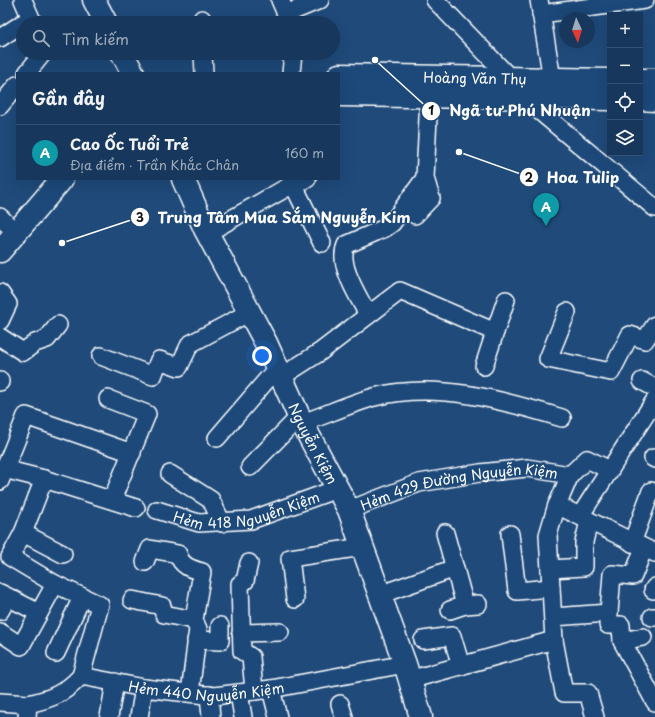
<!DOCTYPE html>
<html lang="vi">
<meta charset="utf-8">
<style>
:root{--surface:#17385c;--page:#244365;--text:#f1f3f6;--muted:#9eacbb;--line:#365272;--accent:#ff9aa2}
body{margin:0;font-family:"Playpen Sans",sans-serif;background:var(--page);color:var(--text)}
.controls{position:absolute;right:12px;top:12px;display:grid;overflow:hidden;border-radius:0px;box-shadow:0 4px 16px #0002}
.controls button{width:36px;height:36px;display:grid;place-items:center;padding:0;border:0;border-bottom:1px solid var(--line);background:var(--surface);color:var(--text);font:20px sans-serif}
.compass{position:absolute;left:559px;top:12px;width:36px;height:36px;border-radius:50%;background:var(--surface);box-shadow:0 4px 16px #0002;rotate:176deg}
.you{position:absolute;left:262px;top:356px;width:14px;height:14px;margin:-10px;border:3px solid #fff;border-radius:50%;background:#1a73e8;box-shadow:0 0 0 6px #1a73e833}
.badge{display:grid;place-items:center;width:26px;height:26px;border-radius:50%;background:var(--accent);color:#fff;font-size:13px;font-weight:700}
.pin{position:absolute;translate:-50% -33px;filter:drop-shadow(0 1px 2px #0008)}
.pin::after{content:'';position:absolute;top:21px;width:14px;height:12px;background:inherit;clip-path:polygon(0 0,100% 0,50% 100%)}
.list{margin:0;padding:0;list-style:none}
h2{display:flex;justify-content:space-between;align-items:center;height:52px;margin:0;padding:0 16px;font-size:17px}
h2 small{font-size:13px;font-weight:400;color:var(--muted)}
.list li{display:grid;grid-template-columns:26px 1fr auto;gap:12px;align-items:center;box-sizing:border-box;height:56px;padding:0 16px;border-top:1px solid var(--line)}
.list b{display:block;font-size:15px;white-space:nowrap}
.list p{margin:0;font-size:13px;white-space:nowrap;color:var(--muted)}
.list em{font-size:13px;font-style:normal;color:var(--muted)}
.icon{flex:none;width:22px;height:22px;fill:none;stroke:currentColor;stroke-width:2;stroke-linecap:round;stroke-linejoin:round}
.map{position:relative;flex:none;width:655px;height:717px;overflow:hidden}
.search{position:absolute;background:var(--surface);box-shadow:0 4px 16px #0002;left:16px;top:16px;width:324px;height:44px;display:flex;align-items:center;gap:10px;box-sizing:border-box;padding:0 14px;border-radius:22px;color:var(--muted);font-size:15px}
.panel{position:absolute;background:var(--surface);box-shadow:0 4px 16px #0002;left:16px;top:72px;width:324px;height:108px;border-radius:0px}
.map>svg:first-child{display:block}
.lines{fill:none;stroke-linecap:round;stroke-linejoin:round}
.minor-casing{stroke:#fff;stroke-width:20}
.major-casing{stroke:#fff;stroke-width:25}
.minor{stroke:#1f4a7a;stroke-width:17}
.major{stroke:#1f4a7a;stroke-width:22}
.labels{text-anchor:middle;dominant-baseline:central;stroke-width:3;stroke-linejoin:round;paint-order:stroke}
.street-label{font-size:14px;fill:#fff;stroke:#1f4a7a}
.leader{fill:none;stroke:#fff;stroke-width:1.5}
.callout-dot{fill:#fff;stroke:#1f4a7a;stroke-width:1.5}
.mark-label{font-size:12px;text-anchor:middle;font-weight:bold;fill:#111}
.callout-label{font-size:15px;text-anchor:middle;font-weight:bold;fill:#fff;stroke:#1f4a7a;stroke-width:3;stroke-linejoin:round;paint-order:stroke}
</style>
<div class="map">
<svg width="655" height="717" viewBox="0 0 655 717">
<rect width="100%" height="100%" fill="#1f4a7a"/>
<filter id="ink" filterUnits="userSpaceOnUse"><feTurbulence type="fractalNoise" baseFrequency=".025" numOctaves="2"/><feDisplacementMap in="SourceGraphic" scale="8" xChannelSelector="R" yChannelSelector="G"/><feConvolveMatrix kernelMatrix="1 2 1 2 8 2 1 2 1" color-interpolation-filters="sRGB"/></filter>
<g filter="url(#ink)">
<g class="lines">
<defs>
<g id="minor">
<path d="M 23,0 L 33,23"/>
<path d="M 280,0 L 290,23"/>
<path d="M 435,0 L 510,78"/>
<path d="M 539,0 L 552,79"/>
<path d="M 286,14 L 320,0"/>
<path d="M 541,14 L 645,0"/>
<path d="M 202,19 L 202,23"/>
<path d="M 0,38 L 23,23"/>
<path d="M 203,53 L 204,73"/>
<path d="M 27,73 L 43,53"/>
<path d="M 291,73 L 293,53"/>
<path d="M 524,98 L 655,208"/>
<path d="M 0,106 L 17,85"/>
<path d="M 293,184 L 322,243"/>
<path d="M 415,215 L 431,198 L 425,178 L 429,97"/>
<path d="M 0,217 L 7,224"/>
<path d="M 207,233 L 293,184 L 307,179"/>
<path d="M 0,293 L 8,304 L 0,321"/>
<path d="M 567,312 L 548,359 L 611,372 L 630,335 L 645,340 L 655,325"/>
<path d="M 368,315 C 359,297 337,265 346,245 L 385,228 L 392,223 L 425,178"/>
<path d="M 495,332 L 506,300"/>
<path d="M 0,337 L 23,352 L 35,343 L 47,339 L 58,325"/>
<path d="M 101,356 L 153,376 L 159,360 L 179,367 L 190,344 L 250,312"/>
<path d="M 281,377 L 320,352 L 400,291 L 495,332 L 484,366"/>
<path d="M 0,381 L 0,382"/>
<path d="M 642,381 L 655,388"/>
<path d="M 108,399 L 147,414 L 112,500"/>
<path d="M 302,423 C 326,415 349,404 374,397 C 436,381 502,400 562,418"/>
<path d="M 217,438 L 277,368"/>
<path d="M 653,458 L 655,459"/>
<path d="M 250,467 L 299,417"/>
<path d="M 0,468 L 44,479 L 136,508"/>
<path d="M 170,474 L 211,500 L 222,523"/>
<path d="M 44,479 L 23,533 L 10,557 L 55,584 L 100,605 L 81,676"/>
<path d="M 0,481 L 26,416 L 132,453"/>
<path d="M 557,505 L 655,553"/>
<path id="s1" d="M 157,510 L 199,523 L 251,520 L 337,489"/>
<path id="s2" d="M 349,510 L 419,483 L 480,473 L 527,468 L 570,475"/>
<path d="M 580,516 L 655,400"/>
<path d="M 23,533 L 63,554"/>
<path d="M 445,533 L 465,605"/>
<path d="M 510,534 L 517,591 L 551,588"/>
<path d="M 632,543 L 651,491"/>
<path d="M 145,562 L 150,549 L 178,554 C 181,566 191,569 202,572 L 194,620 L 198,629 L 190,693"/>
<path d="M 249,563 L 245,581 L 240,584 L 242,651 L 251,657 L 254,691"/>
<path d="M 550,569 L 584,567 L 584,542 L 589,521"/>
<path d="M 653,590 L 655,587"/>
<path d="M 0,593 L 39,613"/>
<path d="M 379,595 L 455,568"/>
<path d="M 295,599 L 290,558 L 362,547"/>
<path d="M 132,600 L 162,606 L 164,614 L 194,620"/>
<path d="M 450,610 L 465,605 L 478,604"/>
<path d="M 0,611 L 8,597"/>
<path d="M 609,613 L 612,574 L 633,576 L 644,548"/>
<path d="M 553,617 L 609,613 L 608,625 L 621,625 L 622,641 L 655,702"/>
<path d="M 652,617 L 655,617"/>
<path d="M 0,632 L 21,646 L 55,584"/>
<path d="M 241,633 L 280,632"/>
<path d="M 196,640 L 220,641 L 220,626"/>
<path d="M 423,640 L 452,636 L 461,666"/>
<path d="M 622,641 L 643,637"/>
<path d="M 56,653 L 82,597"/>
<path d="M 409,680 L 554,640"/>
<path d="M 271,689 L 278,717"/>
<path d="M 239,693 L 243,717"/>
<path d="M 209,695 L 211,717"/>
<path d="M 0,702 L 28,704"/>
<path d="M 340,704 L 344,717"/>
<path id="s3" d="M 27,717 L 28,704 C 51,699 64,694 81,676 L 144,688 L 214,696 L 271,689 L 405,664"/>
<path d="M 109,717 L 115,682"/>
<path d="M 139,717 L 144,688"/>
<path d="M 595,717 L 588,693 L 564,693 L 554,640 L 548,535 L 556,508 L 570,475 L 587,459 L 610,470"/>
</g>
<g id="major">
<path d="M 94,0 L 106,23"/>
<path d="M 122,53 L 133,73"/>
<path id="s4" d="M 339,75 L 610,80"/>
<path d="M 640,80 L 655,80"/>
<path d="M 339,95 L 610,99"/>
<path d="M 640,99 L 655,100"/>
<path id="s5" d="M 183,179 L 205,229 L 266,343 L 302,423 L 349,510 L 405,664 L 421,717"/>
<path d="M 0,251 L 62,179"/>
</g>
</defs>
<use href="#minor" class="minor-casing"/>
<use href="#major" class="major-casing"/>
<use href="#minor" class="minor"/>
<use href="#major" class="major"/>
</g>
</g>
<g class="labels">
<g class="street-label">
<text stroke="none"><textPath href="#s4" startOffset="136">Hoàng Văn Thụ</textPath></text>
<text stroke="none"><textPath href="#s5" startOffset="295">Nguyễn Kiệm</textPath></text>
<text stroke="none"><textPath href="#s2" startOffset="114">Hẻm 429 Đường Nguyễn Kiệm</textPath></text>
<text stroke="none"><textPath href="#s1" startOffset="93">Hẻm 418 Nguyễn Kiệm</textPath></text>
<text stroke="none"><textPath href="#s3" startOffset="201">Hẻm 440 Nguyễn Kiệm</textPath></text>
</g>
</g>
<path class="leader" d="M375 60L431 111M459 152L529 177M62 243L140 217"/>
<g class="callout-dot">
<circle cx="375" cy="60" r="4"/>
<circle cx="459" cy="152" r="4"/>
<circle cx="62" cy="243" r="4"/>
<circle cx="431" cy="111" r="10"/>
<circle cx="529" cy="177" r="10"/>
<circle cx="140" cy="217" r="10"/>
</g>
<g class="mark-label">
<text x="431" y="115">1</text>
<text x="529" y="182">2</text>
<text x="140" y="222">3</text>
</g>
<g class="callout-label">
<text x="520" y="116">Ngã tư Phú Nhuận</text>
<text x="583" y="183">Hoa Tulip</text>
<text x="284" y="223">Trung Tâm Mua Sắm Nguyễn Kim</text>
</g>
</svg>
<div class="controls">
<button>+</button>
<button>−</button>
<button><svg class="icon" aria-label="locate" viewBox="0 0 24 24"><circle cx="12" cy="12" r="6"/><path d="M12 2v4M12 18v4M2 12h4M18 12h4"/></svg></button>
<button><svg class="icon" aria-label="layers" viewBox="0 0 24 24"><path d="M12 4l9 5-9 5-9-5zM3 14l9 5 9-5"/></svg></button>
</div>
<svg class="compass" viewBox="-18 -18 36 36"><path d="M0-13l5 13h-10z" fill="#e53935"/><path d="M0 13l5-13h-10z" fill="#9eacbb"/></svg>
<div class="you"></div>
<div class="pin badge" style="left:546px;top:226px;background:#0f9aa8">A</div>
<div class="search"><svg class="icon" aria-label="search" viewBox="0 0 24 24"><circle cx="10" cy="10" r="6"/><path d="M15 15l6 6"/></svg>Tìm kiếm</div>
<section class="panel">
<h2>Gần đây<small></small></h2>
<ul class="list">
<li><span class="badge" style="background:#0f9aa8">A</span><div><b>Cao Ốc Tuổi Trẻ</b><p>Địa điểm · Trần Khắc Chân</p></div><em>160 m</em></li>
</ul>
</section>
</div>
